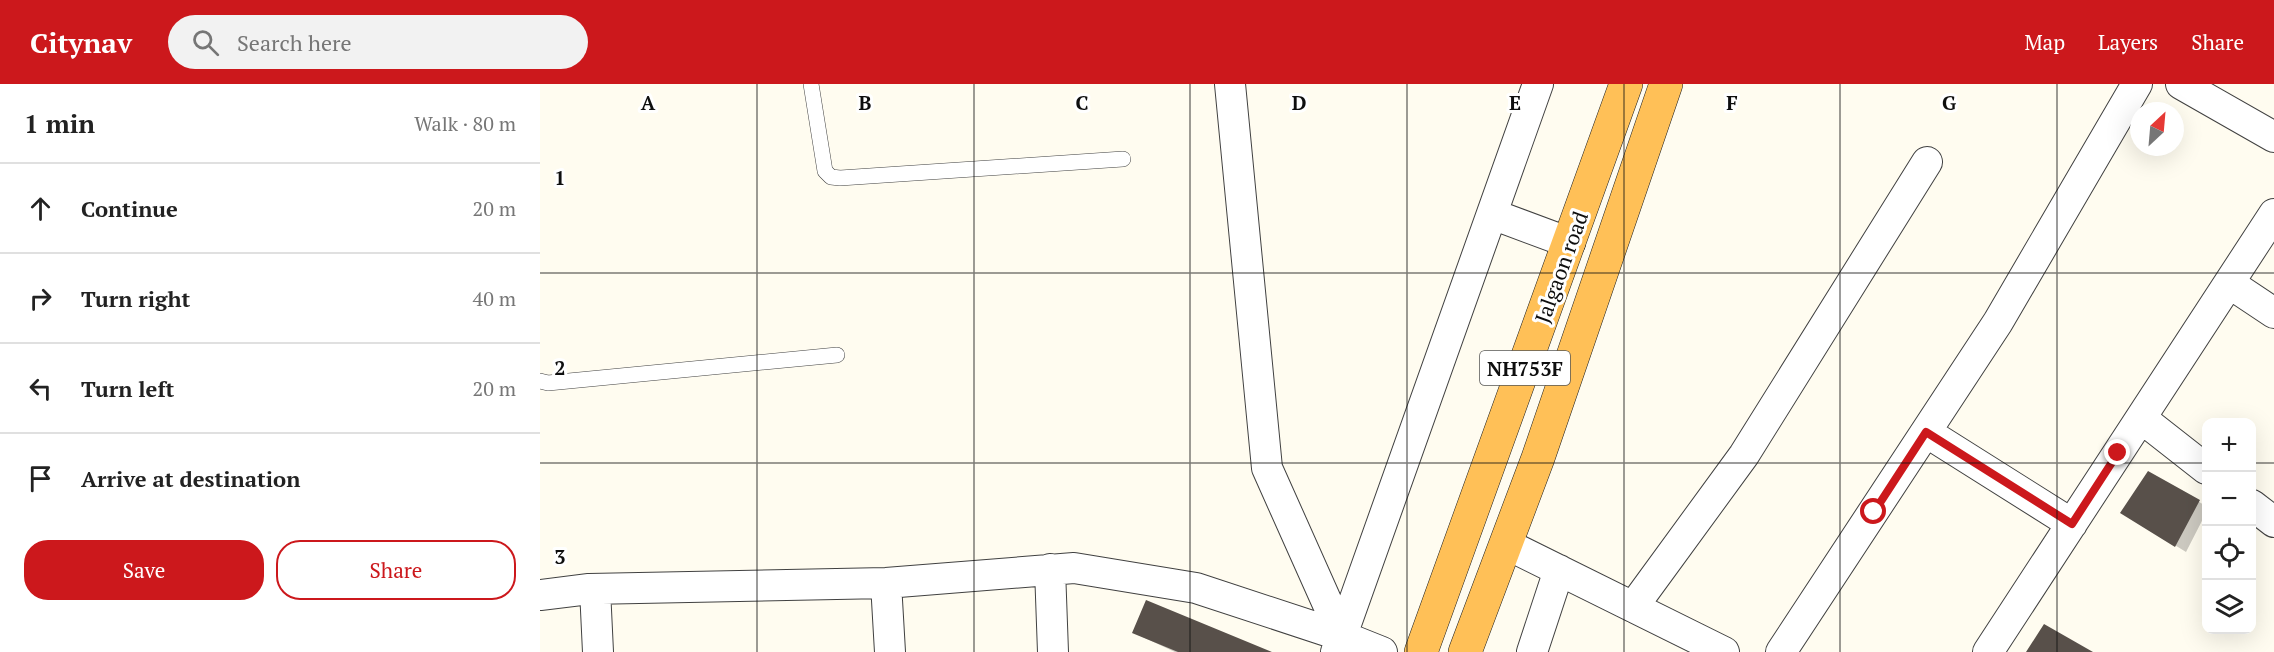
<!DOCTYPE html>
<meta charset="utf-8">
<style>
:root{--surface:#fff;--page:#f2f2f2;--text:#222;--muted:#767676;--line:#e0e0e0;--accent:#cc181c}
body{margin:0;font-family:"PT Serif",serif;background:var(--page);color:var(--text)}
.controls{position:absolute;right:18px;bottom:18px;display:grid;overflow:hidden;border-radius:12px;box-shadow:0 6px 24px #0002}
.controls button{width:54px;height:54px;display:grid;place-items:center;padding:0;border:0;border-bottom:2px solid var(--line);background:var(--surface);color:var(--text);font:30px sans-serif}
.compass{position:absolute;left:1590px;top:18px;width:54px;height:54px;border-radius:50%;background:var(--surface);box-shadow:0 6px 24px #0002;rotate:26deg}
.stop{position:absolute;width:18px;height:18px;margin:-14px;border:4px solid #cc181c;border-radius:50%;background:#fff}
.stop.end{background:#cc181c;border-color:#fff;box-shadow:0 2px 6px #0008}
.list{margin:0;padding:0;list-style:none}
h2{display:flex;justify-content:space-between;align-items:center;height:78px;margin:0;padding:0 24px;font-size:26px}
h2 small{font-size:20px;font-weight:400;color:var(--muted)}
.list li{display:grid;grid-template-columns:39px 1fr auto;gap:18px;align-items:center;box-sizing:border-box;height:90px;padding:0 24px;border-top:2px solid var(--line)}
.list b{display:block;font-size:22px;white-space:nowrap}
.list em{font-size:20px;font-style:normal;color:var(--muted)}
.actions{display:flex;gap:12px;padding:18px 24px}
.actions a{flex:1;padding:14px 0;border:2px solid var(--accent);border-radius:24px;text-align:center;font-size:21px;color:var(--accent)}
.actions .main{background:var(--accent);color:#fff}
.icon{flex:none;width:33px;height:33px;fill:none;stroke:currentColor;stroke-width:2;stroke-linecap:round;stroke-linejoin:round}
.map{position:relative;flex:none;width:1734px;height:568px;overflow:hidden}
header{display:flex;align-items:center;gap:36px;box-sizing:border-box;height:84px;padding:0 30px;background:var(--accent);color:#fff}
header strong{font-size:28px}
nav{display:flex;gap:33px;margin-inline-start:auto;font-size:21px}
.search{width:420px;height:54px;background:var(--page);display:flex;align-items:center;gap:15px;box-sizing:border-box;padding:0 21px;border-radius:33px;color:var(--muted);font-size:22px}
main{display:flex}
aside{flex:1;background:var(--surface)}
.map>svg:first-child{display:block}
.shadow{fill:#0003}
.building{fill:#58504a}
.lines{fill:none;stroke-linecap:round;stroke-linejoin:round}
.service-casing{stroke:#414141;stroke-width:16}
.minor-casing{stroke:#414141;stroke-width:32}
.trunk-casing{stroke:#1f1f1f;stroke-width:34}
.service{stroke:#fff;stroke-width:15}
.minor{stroke:#fff;stroke-width:30}
.trunk{stroke:#ffc057;stroke-width:33}
.route{stroke:#cc181c;stroke-width:8}
.grid{fill:none;stroke:#0e0e0e;stroke-width:1.5;stroke-opacity:0.55}
.labels{text-anchor:middle;dominant-baseline:central;stroke-width:6;stroke-linejoin:round;paint-order:stroke}
.shield{fill:#fff;stroke:#565656;stroke-width:1.5}
.shield-label{font-size:20px;font-weight:bold;fill:#0e0e0e}
.street-label{font-size:21px;fill:#0e0e0e;stroke:#fff}
.grid-label{font-size:20px;text-anchor:middle;font-weight:bold;fill:#0e0e0e;stroke:#fff;stroke-width:6;stroke-linejoin:round;paint-order:stroke}
</style>
<header>
<strong>Citynav</strong>
<div class="search"><svg class="icon" aria-label="search" viewBox="0 0 24 24"><circle cx="10" cy="10" r="6"/><path d="M15 15l6 6"/></svg>Search here</div>
<nav><a>Map</a><a>Layers</a><a>Share</a></nav>
</header>
<main>
<aside>
<h2>1 min<small>Walk · 80 m</small></h2>
<ul class="list">
<li><svg class="icon" aria-label="ahead" viewBox="0 0 24 24"><path d="M12 20V5M6 11l6-6 6 6"/></svg><div><b>Continue</b></div><em>20 m</em></li>
<li><svg class="icon" aria-label="right" viewBox="0 0 24 24"><path d="M7 20v-9h11M14 6l5 5-5 5"/></svg><div><b>Turn right</b></div><em>40 m</em></li>
<li><svg class="icon" aria-label="left" viewBox="0 0 24 24"><path d="M17 20v-9H6M10 6l-5 5 5 5"/></svg><div><b>Turn left</b></div><em>20 m</em></li>
<li><svg class="icon" aria-label="arrive" viewBox="0 0 24 24"><path d="M6 21V4h12l-3 4 3 4H6"/></svg><div><b>Arrive at destination</b></div></li>
</ul>
<div class="actions"><a class="main">Save</a><a>Share</a></div>
</aside>
<div class="map">
<svg width="1734" height="568" viewBox="0 0 1734 568">
<rect width="100%" height="100%" fill="#fffcf0"/>
<path class="shadow" d="M 1609,389 L 1666,422 L 1666,429 L 1646,468 L 1583,429 Z
M 594,549 L 728,568 L 635,568 Z"/>
<path class="building" d="M 1608,387 L 1660,416 L 1635,463 L 1580,429 Z
M 606,516 L 732,568 L 638,568 L 592,549 Z
M 1504,540 L 1553,568 L 1486,568 Z"/>
<g class="lines">
<defs>
<path id="service" d="M 271,0 L 285,87 L 291,93 L 300,94 L 583,75
M 0,297 L 8,299 L 297,271"/>
<path id="minor" d="M 690,0 L 727,384 L 802,552
M 1641,0 L 1734,53
M 952,130 L 1030,159
M 1689,199 L 1734,229
M 1601,334 L 1666,385
M 1386,348 L 1532,440
M 1712,421 L 1734,438
M 966,460 L 1184,568
M 510,485 L 513,568
M 346,499 L 350,568
M 55,505 L 58,568
M 0,511 L 49,505 L 346,499 L 534,484 L 656,504 L 802,552 L 842,568
M 1093,523 L 1204,371 L 1387,78
M 796,568 L 998,0
M 992,568 L 1019,486
M 1241,568 L 1458,238 L 1597,0
M 1448,568 L 1734,130"/>
<path id="trunk" d="M 881,568 L 1086,0
M 925,568 L 998,374 L 1126,0"/>
</defs>
<use href="#service" class="service-casing"/>
<use href="#minor" class="minor-casing"/>
<use href="#trunk" class="trunk-casing"/>
<use href="#service" class="service"/>
<use href="#minor" class="minor"/>
<use href="#trunk" class="trunk"/>
</g>
<g class="lines">
<path class="route" d="M 1334,428 L 1386,348 L 1532,440 L 1578,369"/>
</g>
<path class="grid" d="M 217,0 L 217,568M 434,0 L 434,568M 650,0 L 650,568M 867,0 L 867,568M 1084,0 L 1084,568M 1300,0 L 1300,568M 1517,0 L 1517,568M 0,189 L 1734,189M 0,379 L 1666,379M 1712,379 L 1734,379"/>
<g class="labels">
<rect class="shield" x="940" y="267" width="90" height="34" rx="4.5"/>
<g class="shield-label">
<text x="985" y="284">NH753F</text>
</g>
<g class="street-label">
<text transform="translate(1021 183) rotate(-70)">Jalgaon road</text>
</g>
</g>
<g class="grid-label">
<text x="108" y="26">A</text>
<text x="325" y="26">B</text>
<text x="542" y="26">C</text>
<text x="759" y="26">D</text>
<text x="975" y="26">E</text>
<text x="1192" y="26">F</text>
<text x="1409" y="26">G</text>
<text x="20" y="101">1</text>
<text x="20" y="291">2</text>
<text x="20" y="480">3</text>
</g>
</svg>
<div class="controls">
<button>+</button>
<button>−</button>
<button><svg class="icon" aria-label="locate" viewBox="0 0 24 24"><circle cx="12" cy="12" r="6"/><path d="M12 2v4M12 18v4M2 12h4M18 12h4"/></svg></button>
<button><svg class="icon" aria-label="layers" viewBox="0 0 24 24"><path d="M12 4l9 5-9 5-9-5zM3 14l9 5 9-5"/></svg></button>
</div>
<svg class="compass" viewBox="-18 -18 36 36"><path d="M0-13l5 13h-10z" fill="#e53935"/><path d="M0 13l5-13h-10z" fill="#767676"/></svg>
<div class="stop" style="left:1334px;top:428px"></div>
<div class="stop end" style="left:1578px;top:369px"></div>
</div>
</main>
